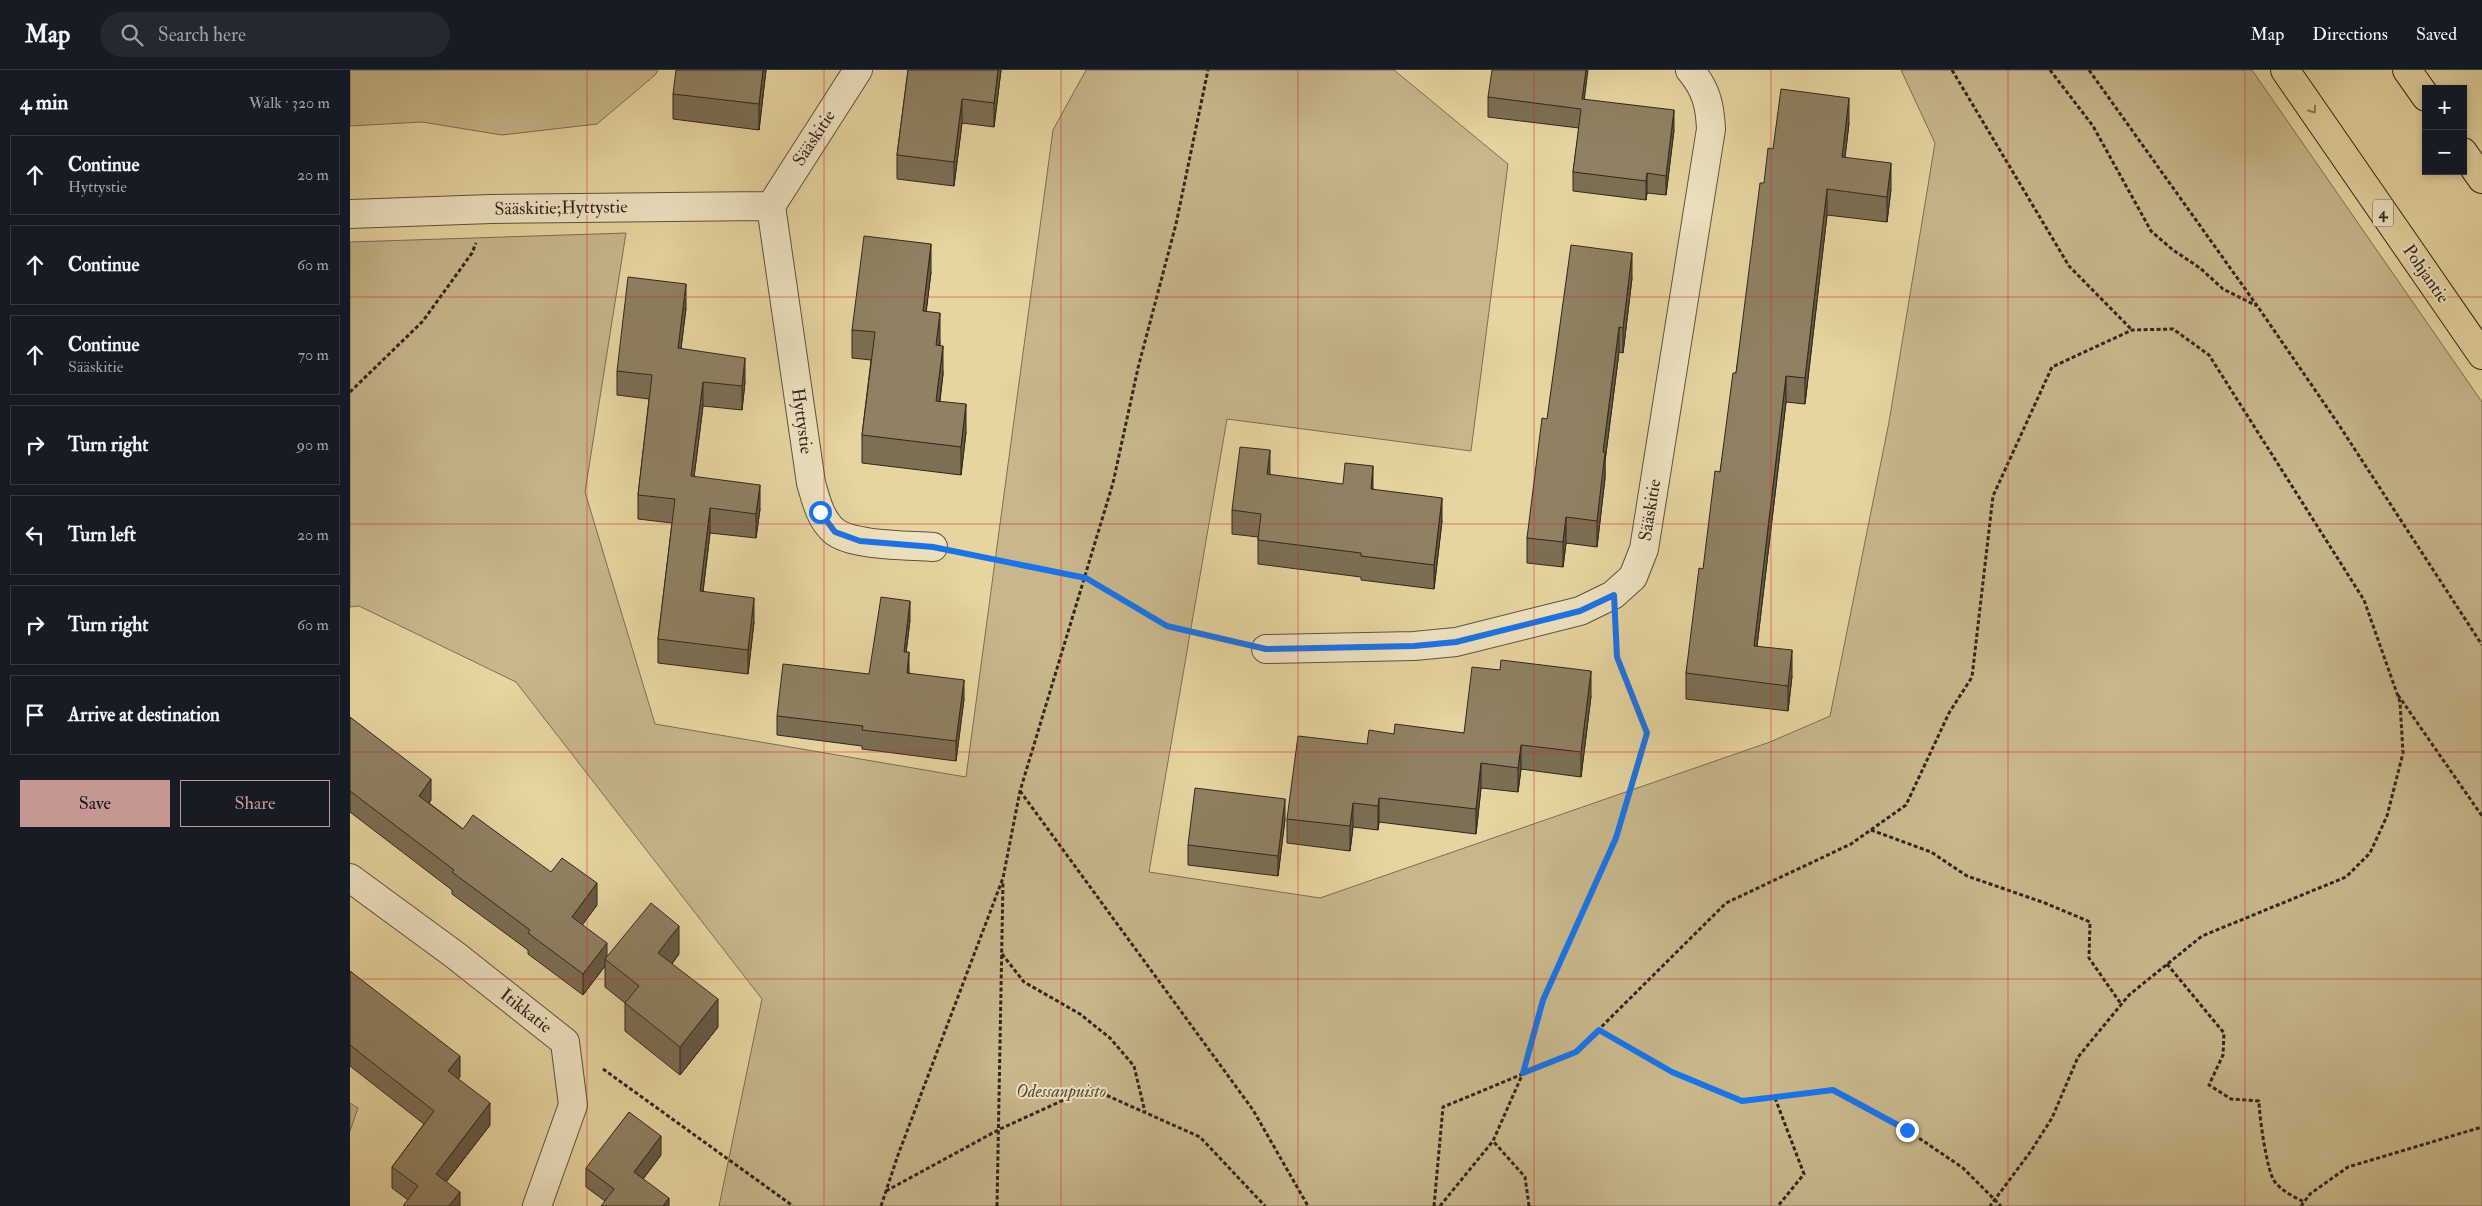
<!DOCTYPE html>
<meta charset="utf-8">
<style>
:root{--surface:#171b24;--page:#242831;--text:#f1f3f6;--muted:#9ea1a6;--line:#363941;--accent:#c59692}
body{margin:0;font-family:"IM FELL Double Pica",serif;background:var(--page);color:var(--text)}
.controls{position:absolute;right:15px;top:15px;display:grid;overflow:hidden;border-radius:0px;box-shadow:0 2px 8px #0003}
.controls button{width:45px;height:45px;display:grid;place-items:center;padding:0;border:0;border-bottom:1px solid var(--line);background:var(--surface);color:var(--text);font:25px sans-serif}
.stop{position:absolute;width:15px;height:15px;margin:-11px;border:4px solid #1a73e8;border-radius:50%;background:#fff}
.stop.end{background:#1a73e8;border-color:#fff;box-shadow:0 1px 5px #0008}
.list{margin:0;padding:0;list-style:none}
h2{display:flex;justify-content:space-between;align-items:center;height:65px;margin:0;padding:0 20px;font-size:21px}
h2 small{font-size:16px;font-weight:400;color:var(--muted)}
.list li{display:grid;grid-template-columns:32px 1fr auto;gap:15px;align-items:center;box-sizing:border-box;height:80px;margin:0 10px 10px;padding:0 10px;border:1px solid var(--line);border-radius:0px}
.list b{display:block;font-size:19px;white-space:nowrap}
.list p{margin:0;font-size:16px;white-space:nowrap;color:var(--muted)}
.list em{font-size:16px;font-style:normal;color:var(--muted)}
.actions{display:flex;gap:10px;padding:15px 20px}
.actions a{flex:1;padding:11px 0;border:1px solid var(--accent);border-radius:0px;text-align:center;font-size:18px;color:var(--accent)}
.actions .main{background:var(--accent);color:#111}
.icon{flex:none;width:28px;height:28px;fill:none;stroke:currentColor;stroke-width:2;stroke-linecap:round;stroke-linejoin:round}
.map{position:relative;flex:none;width:2132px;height:1136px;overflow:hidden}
header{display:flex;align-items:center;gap:30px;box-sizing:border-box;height:70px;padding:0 25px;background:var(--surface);border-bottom:1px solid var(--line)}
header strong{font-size:24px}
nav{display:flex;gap:28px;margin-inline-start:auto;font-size:18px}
.search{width:350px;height:45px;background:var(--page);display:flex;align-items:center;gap:12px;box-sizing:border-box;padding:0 18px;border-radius:28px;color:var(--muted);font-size:19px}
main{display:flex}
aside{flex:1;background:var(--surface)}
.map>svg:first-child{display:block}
.green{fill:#c7b78b;stroke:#7c6f54}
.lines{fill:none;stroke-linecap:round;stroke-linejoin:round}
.street-casing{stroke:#5e523e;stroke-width:30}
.highway-casing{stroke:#30271d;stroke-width:30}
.path{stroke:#30271d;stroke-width:3;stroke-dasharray:4 2.5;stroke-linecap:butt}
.street{stroke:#efe4c2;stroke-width:28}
.highway{stroke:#e6d5a1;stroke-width:28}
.wall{fill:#7b6f54;stroke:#30271d}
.shaded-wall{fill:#645a45;stroke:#30271d}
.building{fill:#8f8162;stroke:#30271d}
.oneway{stroke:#8b7e5f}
.route{stroke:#1a73e8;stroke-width:6}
.grid{fill:none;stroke:#d62828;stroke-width:1;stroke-opacity:0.55}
.labels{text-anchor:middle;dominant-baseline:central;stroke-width:4;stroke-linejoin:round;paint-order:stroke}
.shield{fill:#efe4c2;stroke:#69604e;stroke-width:1}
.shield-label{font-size:16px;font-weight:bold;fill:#30271d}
.street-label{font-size:18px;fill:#30271d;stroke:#efe4c2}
.park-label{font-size:18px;font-style:italic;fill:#564b38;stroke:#efe4c2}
</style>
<header>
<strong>Map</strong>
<div class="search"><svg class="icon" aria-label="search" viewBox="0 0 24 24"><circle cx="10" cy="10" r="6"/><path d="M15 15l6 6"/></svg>Search here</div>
<nav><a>Map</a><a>Directions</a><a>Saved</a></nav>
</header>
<main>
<aside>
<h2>4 min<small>Walk · 320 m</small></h2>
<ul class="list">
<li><svg class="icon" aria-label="ahead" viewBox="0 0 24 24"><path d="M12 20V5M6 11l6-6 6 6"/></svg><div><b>Continue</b><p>Hyttystie</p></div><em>20 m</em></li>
<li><svg class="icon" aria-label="ahead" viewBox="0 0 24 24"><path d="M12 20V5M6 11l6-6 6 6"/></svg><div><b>Continue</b></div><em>60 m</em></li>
<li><svg class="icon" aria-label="ahead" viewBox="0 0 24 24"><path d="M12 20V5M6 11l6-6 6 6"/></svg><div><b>Continue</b><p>Sääskitie</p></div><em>70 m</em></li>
<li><svg class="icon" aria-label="right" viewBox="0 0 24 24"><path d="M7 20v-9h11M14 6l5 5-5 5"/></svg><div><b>Turn right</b></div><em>90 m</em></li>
<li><svg class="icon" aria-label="left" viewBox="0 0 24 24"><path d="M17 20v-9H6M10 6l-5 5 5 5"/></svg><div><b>Turn left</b></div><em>20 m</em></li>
<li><svg class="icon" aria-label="right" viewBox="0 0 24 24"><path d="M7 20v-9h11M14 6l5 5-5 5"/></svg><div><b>Turn right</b></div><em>60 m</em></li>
<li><svg class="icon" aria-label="arrive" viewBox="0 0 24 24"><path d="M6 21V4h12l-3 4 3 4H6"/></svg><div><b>Arrive at destination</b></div></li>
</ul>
<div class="actions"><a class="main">Save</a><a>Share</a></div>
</aside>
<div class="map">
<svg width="2132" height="1136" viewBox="0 0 2132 1136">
<rect width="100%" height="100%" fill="#e6d5a1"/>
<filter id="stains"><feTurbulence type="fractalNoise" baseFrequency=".004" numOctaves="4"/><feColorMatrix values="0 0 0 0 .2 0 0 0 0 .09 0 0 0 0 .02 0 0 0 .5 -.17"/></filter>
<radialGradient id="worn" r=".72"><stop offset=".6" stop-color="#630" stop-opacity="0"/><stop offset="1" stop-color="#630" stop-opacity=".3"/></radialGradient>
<path class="green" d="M 0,0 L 308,0 L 305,5 L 247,54 L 152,65 L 72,52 L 0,56 Z
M 736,0 L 1044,0 L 1158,94 L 1121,381 L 877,349 L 799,802 L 970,828 L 1420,672 L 1480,646 L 1539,352 L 1585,73 L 1551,0 L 1902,0 L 2132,332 L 2132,1136 L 369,1136 L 412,929 L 166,612 L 9,536 L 0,537 L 0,172 L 276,163 L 235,422 L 305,654 L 616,707 L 703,60 Z
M 0,1033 L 8,1038 L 0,1061 Z"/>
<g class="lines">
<defs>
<path id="street" d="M 421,136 L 461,413 C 466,430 470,449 484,461 C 502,476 559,475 583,477
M 421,136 L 508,0
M 0,144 L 141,139 L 421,136
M 916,579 L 1064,576 L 1106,572 L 1230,541 L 1263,525 L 1283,507 L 1294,479 L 1361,59 C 1360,35 1356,19 1340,0
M 0,808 L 105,885 L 215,972 L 223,1035 L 187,1136"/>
<path id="highway" d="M 1935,0 L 2132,285
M 2057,0 L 2076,27
M 2113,82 L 2132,109"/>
</defs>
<use href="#street" class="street-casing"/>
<use href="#highway" class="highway-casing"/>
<path class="path" d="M 1602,0 L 1719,196 L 1782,260
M 1700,0 L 1743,56 L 1801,161 L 1823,180 L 1850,198 L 1873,219 L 1907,236
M 1739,0 L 1908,237 L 1987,352 L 2132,575
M 0,322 L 73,251 L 122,183 L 126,173
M 615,484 L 736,508 L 817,556 L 886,572
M 2048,625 L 2132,746
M 670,721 L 903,1040 L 958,1136
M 1521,760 L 1581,782 L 1617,806 L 1695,833 L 1740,852 L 1739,888 L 1771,934
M 652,884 L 674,912 L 730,944 L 760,968 L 784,996 L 795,1042
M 1817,894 L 1874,963 L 1873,985 L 1859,1015 L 1881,1029 L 1909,1031 C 1909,1045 1917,1103 1925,1112 C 1932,1121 1944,1127 1954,1132
M 1249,960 L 1321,1002 L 1393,1031 L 1483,1019 L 1557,1060 L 1613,1098 L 1651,1136
M 253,999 L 443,1136
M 1425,1028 L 1454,1104 L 1428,1136
M 536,1121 L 650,1059 L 740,1018 L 850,1067 L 915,1136
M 531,1136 L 548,1085 L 653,808 L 670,721 L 763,413 L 788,298 L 826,154 L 858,0
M 647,1136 L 653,811
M 1084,1136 L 1093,1037 L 1226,982 L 1376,833 L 1501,774 L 1556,735 L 1599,643 L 1622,607 L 1643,426 L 1702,297 L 1782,260 L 1823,259 L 1859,285 L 2014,530 L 2050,632 L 2053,683 L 2037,746 L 2020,783 L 1996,807 L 1852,866 L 1779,925 L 1728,987 L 1702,1048 L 1681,1081 L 1640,1136
M 1090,1136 L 1143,1071
M 1179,1136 L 1175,1107 L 1143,1071 L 1173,1003 L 1193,930 L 1266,768 L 1297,663 L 1267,587 L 1266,560
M 1951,1136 L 1960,1124 L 1998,1097 L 2132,1057"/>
<use href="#street" class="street"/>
<use href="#highway" class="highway"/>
</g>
<path class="wall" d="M 416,0 L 409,60 L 323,49 L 323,24 Z
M 558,0 L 651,0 L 644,57 L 612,53 L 604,116 L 547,109 L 547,85 Z
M 1138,27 L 1234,29 L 1324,60 L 1316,125 L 1297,123 L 1296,130 L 1223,121 L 1223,102 L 1229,58 L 1138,47 Z
M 1499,53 L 1495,87 L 1541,119 L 1537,152 L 1477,145 L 1455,334 L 1436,332 L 1407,576 L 1442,606 L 1438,641 L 1336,629 L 1336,603 L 1370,402 L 1386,303 L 1414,113 Z
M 581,202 L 576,241 L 590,271 L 590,275 L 593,304 L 590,331 L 616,362 L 611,405 L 512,393 L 512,365 L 521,290 L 502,288 L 502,260 Z
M 1282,208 L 1273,283 L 1269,282 L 1255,391 L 1255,408 L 1247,477 L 1216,473 L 1213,497 L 1177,493 L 1177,468 Z
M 336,238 L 331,278 L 395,312 L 392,340 L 353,336 L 344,407 L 410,439 L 406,468 L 360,463 L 353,522 L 404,552 L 398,604 L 308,593 L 308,569 L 322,453 L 288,449 L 288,425 L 299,329 L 267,325 L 267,301 Z
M 920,405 L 1023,419 L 1092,451 L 1084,519 L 1011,510 L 1011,507 L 908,494 L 908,467 L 882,464 L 882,440 Z
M 560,550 L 556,582 L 559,603 L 614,629 L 606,691 L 512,679 L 512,676 L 427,665 L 427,646 L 519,604 Z
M 1241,626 L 1231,707 L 1171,699 L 1168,722 L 1131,718 L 1126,764 L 1029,752 L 1028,760 L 1003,757 L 1000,781 L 937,773 L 937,749 L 1017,674 L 1044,664 L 1114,663 Z
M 0,647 L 81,730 L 79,733 L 113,759 L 247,835 L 232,855 L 257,887 L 329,884 L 322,894 L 368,957 L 330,1005 L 275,961 L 275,933 L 255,917 L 255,896 L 233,925 L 178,884 L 178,880 L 102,824 L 102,820 L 0,742 Z
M 935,749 L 928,806 L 838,795 L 838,775 Z
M 0,901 L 110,1007 L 108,1009 L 140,1055 L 96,1112 L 110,1136 L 58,1130 L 42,1118 L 42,1097 L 74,1054 L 0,996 Z
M 311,1085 L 293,1109 L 319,1136 L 255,1131 L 236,1117 L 236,1098 Z"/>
<path class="shaded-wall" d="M 413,0 L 416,0 L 409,60 L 409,34 Z
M 648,0 L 651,0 L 644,57 L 644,33 Z
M 1236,0 L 1238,0 L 1232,48 L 1232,29 Z
M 1499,28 L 1499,53 L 1492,113 L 1492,87 Z
M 612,29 L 612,53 L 604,116 L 604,92 Z
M 1324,40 L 1324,60 L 1316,125 L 1316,106 Z
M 1541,93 L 1541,119 L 1537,152 L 1537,127 Z
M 1297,103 L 1297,123 L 1296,130 L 1296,111 Z
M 1477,119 L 1477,145 L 1455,334 L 1455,308 Z
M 581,174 L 581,202 L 573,269 L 573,241 Z
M 1282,183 L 1282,208 L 1273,283 L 1273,258 Z
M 336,214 L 336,238 L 328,302 L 328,278 Z
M 590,243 L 590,271 L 586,303 L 586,275 Z
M 1269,257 L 1269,282 L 1255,391 L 1255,408 L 1247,477 L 1247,451 L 1253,382 Z
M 593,276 L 593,304 L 586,359 L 586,331 Z
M 395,288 L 395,312 L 392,340 L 392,316 Z
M 1436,306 L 1436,332 L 1404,601 L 1404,576 Z
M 353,312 L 353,336 L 341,430 L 341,406 Z
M 616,334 L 616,362 L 611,405 L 611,377 Z
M 920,380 L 920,404 L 917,428 L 917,404 Z
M 1023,396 L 1023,420 L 1021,419 Z
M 410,415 L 410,439 L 406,468 L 406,444 Z
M 1092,428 L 1092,451 L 1084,519 L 1084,495 Z
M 360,438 L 360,463 L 350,545 L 350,521 Z
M 1216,447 L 1216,473 L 1213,497 L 1213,472 Z
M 404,528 L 404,552 L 398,604 L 398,580 Z
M 560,531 L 560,550 L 554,601 L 554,582 Z
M 1442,580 L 1442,606 L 1438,641 L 1438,616 Z
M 559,582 L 559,602 L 557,622 L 557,603 Z
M 1241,601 L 1241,626 L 1231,707 L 1231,682 Z
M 614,610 L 614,629 L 606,691 L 606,671 Z
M 1171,675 L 1171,699 L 1168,722 L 1168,698 Z
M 1131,693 L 1131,718 L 1126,764 L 1126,739 Z
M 81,709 L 81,730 L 69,747 L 69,726 Z
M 1029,728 L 1029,752 L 1028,760 L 1028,736 Z
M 935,729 L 935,749 L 928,806 L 928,786 Z
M 1003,733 L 1003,757 L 1000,781 L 1000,756 Z
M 247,813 L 247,835 L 222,869 L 222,847 Z
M 329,856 L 329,884 L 308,911 L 308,883 Z
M 257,873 L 257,890 L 255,889 L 255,896 L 233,925 L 233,904 Z
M 368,929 L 368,957 L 330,1005 L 330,977 Z
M 110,986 L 110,1007 L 98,1022 L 98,1001 Z
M 140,1033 L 140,1055 L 86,1125 L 86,1104 Z
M 311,1066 L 311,1085 L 284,1121 L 284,1102 Z
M 110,1122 L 110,1136 L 99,1136 Z
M 319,1128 L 319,1136 L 313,1136 Z"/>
<path class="building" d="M 326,0 L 413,0 L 409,34 L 323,24 Z
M 558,0 L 648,0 L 644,33 L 612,29 L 604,92 L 547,85 Z
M 1142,0 L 1236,0 L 1232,29 L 1324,40 L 1316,106 L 1297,103 L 1296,111 L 1223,102 L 1231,39 L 1138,27 Z
M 1431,19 L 1499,28 L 1492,87 L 1541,93 L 1537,127 L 1477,119 L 1455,308 L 1436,306 L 1404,576 L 1442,580 L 1438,616 L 1336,603 L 1349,498 L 1353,499 L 1365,401 L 1370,402 L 1383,303 L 1386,303 L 1410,113 L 1414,113 L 1418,78 L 1423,79 Z
M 514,166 L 581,174 L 573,241 L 590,243 L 586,275 L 593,276 L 586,331 L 616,334 L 611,377 L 512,365 L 525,262 L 502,260 Z
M 1221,175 L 1282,183 L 1273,258 L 1269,257 L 1253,382 L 1255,382 L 1247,451 L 1216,447 L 1213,472 L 1177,468 L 1192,348 L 1197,349 Z
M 278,207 L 336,214 L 328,278 L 395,288 L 392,316 L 353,312 L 341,406 L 410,415 L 406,444 L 360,438 L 350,521 L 404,528 L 398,580 L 308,569 L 325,429 L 288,425 L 302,305 L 267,301 Z
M 890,377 L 920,380 L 917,404 L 993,414 L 995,393 L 1023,396 L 1021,419 L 1092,428 L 1084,495 L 1011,486 L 1011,483 L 908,470 L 911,444 L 882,440 Z
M 531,527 L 560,531 L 554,582 L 559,582 L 557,603 L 614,610 L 606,671 L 512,660 L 513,656 L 427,646 L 433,594 L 519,604 Z
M 1151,590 L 1241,601 L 1231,682 L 1171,675 L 1168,698 L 1131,693 L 1126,739 L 1029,728 L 1028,736 L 1003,733 L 1000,756 L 937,749 L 948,666 L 1017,674 L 1019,660 L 1044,664 L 1045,654 L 1114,663 L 1122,597 L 1150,600 Z
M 0,647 L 81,709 L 69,726 L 113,759 L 123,745 L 201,802 L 212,788 L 247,813 L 222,847 L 257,873 L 233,904 L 178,863 L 180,860 L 102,802 L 104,800 L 0,721 Z
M 845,718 L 935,729 L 928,786 L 838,775 Z
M 301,833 L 329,856 L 308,883 L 368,929 L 330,977 L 275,933 L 289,916 L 255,889 Z
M 0,901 L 110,986 L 98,1001 L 140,1033 L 86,1104 L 110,1122 L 99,1136 L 53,1136 L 68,1116 L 42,1097 L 84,1041 L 0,975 Z
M 279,1042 L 311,1066 L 284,1102 L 319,1128 L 313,1136 L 251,1136 L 264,1119 L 236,1098 Z"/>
<defs><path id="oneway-chevron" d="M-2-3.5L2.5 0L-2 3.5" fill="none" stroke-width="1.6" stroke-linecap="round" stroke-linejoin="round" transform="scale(1.25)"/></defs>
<use class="oneway" href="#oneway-chevron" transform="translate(1963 40) rotate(55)"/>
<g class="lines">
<path class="route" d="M 470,442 L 485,462 L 510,471 L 583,477 L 736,508 L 817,556 L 916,579 L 1064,576 L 1106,572 L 1230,541 L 1264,525 L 1267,587 L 1297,663 L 1266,768 L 1193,930 L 1173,1003 L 1226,982 L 1249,960 L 1322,1002 L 1392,1031 L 1483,1020 L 1557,1060"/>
</g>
<path class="grid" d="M 237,0 L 237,1136M 474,0 L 474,1136M 711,0 L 711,1136M 948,0 L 948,1136M 1184,0 L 1184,1136M 1421,0 L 1421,1136M 1658,0 L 1658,1136M 1895,0 L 1895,1136M 0,227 L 2132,227M 0,454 L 2132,454M 0,682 L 2132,682M 0,909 L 2132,909"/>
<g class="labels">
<rect class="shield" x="2023" y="129.5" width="20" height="27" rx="4"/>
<g class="shield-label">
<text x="2033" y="143">4</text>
</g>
<g class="street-label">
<text transform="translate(464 68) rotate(-57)">Sääskitie</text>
<text transform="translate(211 138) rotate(-1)">Sääskitie;Hyttystie</text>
<text transform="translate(2076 204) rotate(55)">Pohjantie</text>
<text transform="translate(452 351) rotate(82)">Hyttystie</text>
<text transform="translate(1300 440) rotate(-81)">Sääskitie</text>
<text transform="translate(176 941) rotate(38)">Itikkatie</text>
</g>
<g class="park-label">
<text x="711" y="1021">Odessanpuisto</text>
</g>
</g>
<rect width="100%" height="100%" filter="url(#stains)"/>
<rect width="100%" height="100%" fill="url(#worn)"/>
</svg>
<div class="controls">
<button>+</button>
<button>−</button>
</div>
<div class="stop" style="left:470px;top:442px"></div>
<div class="stop end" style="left:1557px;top:1060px"></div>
</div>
</main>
